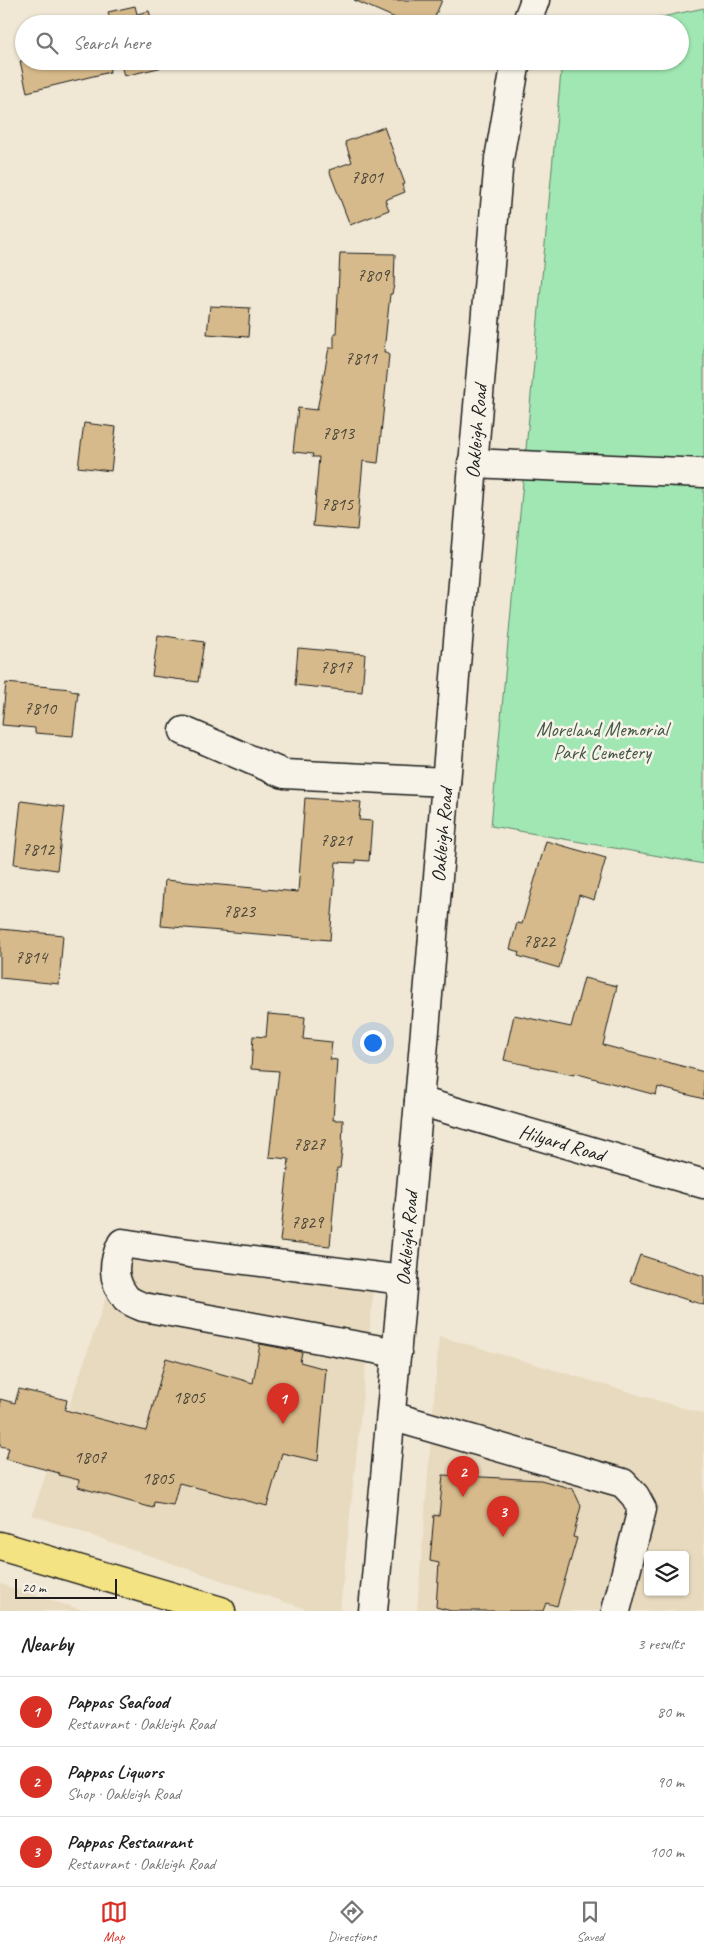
<!DOCTYPE html>
<meta charset="utf-8">
<style>
:root{--surface:#fff;--page:#f6f6f6;--text:#222;--muted:#767676;--line:#e0e0e0;--accent:#d93025}
body{margin:0;font-family:Caveat,sans-serif;background:var(--page);color:var(--text)}
.controls{position:absolute;right:15px;bottom:15px;display:grid;overflow:hidden;border-radius:5px;box-shadow:0 1px 4px #0004}
.controls button{width:45px;height:45px;display:grid;place-items:center;padding:0;border:0;border-bottom:1px solid var(--line);background:var(--surface);color:var(--text);font:25px sans-serif}
.scale{position:absolute;left:15px;bottom:12px;width:102px;box-sizing:border-box;padding-left:5px;border:2px solid #1c1c1c;border-top:0;font-size:14px;line-height:18px;white-space:nowrap;color:#1c1c1c;-webkit-text-stroke:4px #f7f3e8;paint-order:stroke}
.you{position:absolute;left:372px;top:1042px;width:18px;height:18px;margin:-12px;border:4px solid #fff;border-radius:50%;background:#1a73e8;box-shadow:0 0 0 8px #1a73e833}
.badge{display:grid;place-items:center;width:32px;height:32px;border-radius:50%;background:var(--accent);color:#fff;font-size:16px;font-weight:700}
.pin{position:absolute;translate:-50% -41px;filter:drop-shadow(0 1px 2px #0008)}
.pin::after{content:'';position:absolute;top:26px;width:18px;height:15px;background:inherit;clip-path:polygon(0 0,100% 0,50% 100%)}
.list{margin:0;padding:0;list-style:none}
h2{display:flex;justify-content:space-between;align-items:center;height:65px;margin:0;padding:0 20px;font-size:21px}
h2 small{font-size:16px;font-weight:400;color:var(--muted)}
.list li{display:grid;grid-template-columns:32px 1fr auto;gap:15px;align-items:center;box-sizing:border-box;height:70px;padding:0 20px;border-top:1px solid var(--line)}
.list b{display:block;font-size:19px;white-space:nowrap}
.list p{margin:0;font-size:16px;white-space:nowrap;color:var(--muted)}
.list em{font-size:16px;font-style:normal;color:var(--muted)}
.icon{flex:none;width:28px;height:28px;fill:none;stroke:currentColor;stroke-width:2;stroke-linecap:round;stroke-linejoin:round}
.map{position:relative;flex:none;width:704px;height:1611px;overflow:hidden}
.search{position:absolute;background:var(--surface);box-shadow:0 1px 4px #0004;left:15px;right:15px;top:15px;height:55px;display:flex;align-items:center;gap:12px;box-sizing:border-box;padding:0 18px;border-radius:28px;color:var(--muted);font-size:19px}
.sheet{height:275px;background:var(--surface)}
nav{display:flex;justify-content:space-around;align-items:center;box-sizing:border-box;height:70px;border-top:1px solid var(--line);background:var(--surface);font-size:14px;color:var(--muted)}
nav a{display:grid;justify-items:center;gap:2px}
nav .on{color:var(--accent)}
.map>svg:first-child{display:block}
.built{fill:#e8dabf;fill-rule:evenodd}
.green{fill:#a1e7b3;stroke:#5e8268}
.building{fill:#d6ba8b;stroke:#1c1c1c}
.lines{fill:none;stroke-linecap:round;stroke-linejoin:round}
.minor-casing{stroke:#1c1c1c;stroke-width:31}
.major-casing{stroke:#1c1c1c;stroke-width:31}
.minor{stroke:#f7f3e8;stroke-width:28}
.major{stroke:#f4e382;stroke-width:28}
.labels{text-anchor:middle;dominant-baseline:central;stroke-width:5;stroke-linejoin:round;paint-order:stroke}
.number-label{font-size:18px;fill:#4a4438}
.street-label{font-size:20px;fill:#1c1c1c;stroke:#f7f3e8}
.park-label{font-size:20px;fill:#445949;stroke:#f7f3e8}
</style>
<div class="map">
<svg width="704" height="1611" viewBox="0 0 704 1611">
<rect width="100%" height="100%" fill="#f0e8d5"/>
<filter id="ink" filterUnits="userSpaceOnUse"><feTurbulence type="fractalNoise" baseFrequency=".02" numOctaves="2"/><feDisplacementMap in="SourceGraphic" scale="10" xChannelSelector="R" yChannelSelector="G"/><feConvolveMatrix kernelMatrix="1 2 1 2 8 2 1 2 1" color-interpolation-filters="sRGB"/></filter>
<g filter="url(#ink)">
<path class="built" d="M 121,1253 L 375,1279 L 340,1611 L 311,1611 L 32,1515 Z
M 439,1336 L 704,1414 L 704,1611 L 417,1611 ZM 648,1555 L 685,1555 L 685,1592 L 648,1592 Z
M 0,1584 L 86,1611 L 0,1611 Z"/>
<path class="green" d="M 704,8 L 704,864 L 491,826 L 562,61 L 680,61 L 680,24 L 629,24 Z"/>
<path class="building" d="M 354,0 L 442,0 L 432,24 L 409,24 Z
M 135,6 L 137,14 L 149,11 L 153,24 L 111,24 L 108,12 Z
M 20,61 L 109,61 L 110,72 L 27,92 Z
M 120,61 L 162,61 L 163,67 L 124,76 Z
M 384,127 L 405,184 L 402,185 L 405,192 L 385,200 L 389,210 L 350,225 L 329,170 L 352,162 L 345,142 Z
M 340,253 L 395,254 L 394,285 L 392,294 L 390,294 L 384,352 L 387,352 L 387,354 L 389,355 L 378,463 L 363,461 L 357,530 L 313,526 L 319,457 L 312,457 L 313,454 L 293,452 L 298,408 L 317,410 L 329,348 L 334,348 L 334,334 L 336,334 Z
M 210,306 L 250,308 L 248,337 L 207,334 Z
M 84,423 L 116,427 L 111,471 L 78,467 Z
M 158,635 L 204,642 L 198,682 L 152,676 Z
M 298,648 L 365,654 L 362,692 L 295,685 Z
M 6,683 L 71,689 L 71,691 L 78,692 L 73,736 L 35,733 L 35,728 L 2,725 Z
M 305,798 L 361,802 L 359,820 L 372,821 L 369,861 L 356,860 L 356,863 L 336,862 L 330,940 L 161,926 L 165,880 L 298,892 Z
M 21,801 L 65,807 L 57,870 L 14,864 Z
M 546,841 L 606,858 L 594,900 L 579,895 L 559,968 L 518,956 L 519,952 L 510,949 L 517,923 L 522,924 Z
M 0,929 L 63,935 L 59,984 L 0,978 Z
M 584,978 L 617,986 L 603,1045 L 704,1072 L 704,1099 L 658,1087 L 656,1095 L 574,1073 L 574,1075 L 545,1069 L 504,1060 L 514,1015 L 571,1027 Z
M 268,1014 L 305,1017 L 303,1039 L 332,1042 L 330,1059 L 337,1060 L 333,1120 L 343,1120 L 342,1150 L 340,1168 L 337,1168 L 330,1246 L 280,1241 L 289,1159 L 269,1157 L 279,1071 L 251,1069 L 253,1036 L 266,1037 Z
M 640,1255 L 704,1276 L 704,1305 L 630,1282 Z
M 260,1344 L 302,1352 L 300,1362 L 326,1369 L 318,1461 L 282,1453 L 267,1506 L 179,1483 L 173,1505 L 154,1502 L 153,1508 L 78,1487 L 79,1480 L 59,1475 L 59,1473 L 6,1459 L 9,1448 L 0,1446 L 0,1399 L 15,1403 L 19,1389 L 67,1400 L 65,1410 L 146,1431 L 166,1358 L 253,1383 Z
M 443,1475 L 541,1480 L 573,1489 L 581,1506 L 573,1537 L 577,1538 L 557,1606 L 546,1603 L 543,1611 L 451,1611 L 436,1607 L 439,1563 L 430,1561 L 434,1515 L 439,1516 Z"/>
<g class="lines">
<defs>
<g id="minor">
<path d="M 526,24 L 535,0"/>
<path d="M 472,463 L 704,473"/>
<path d="M 184,731 L 284,774 L 446,782"/>
<path id="s1" d="M 419,1101 L 704,1184"/>
<path d="M 397,1353 L 143,1307 C 138,1305 130,1302 126,1298 C 111,1279 113,1262 122,1243 L 189,1253 L 403,1280"/>
<path d="M 391,1416 L 623,1483 L 635,1496 L 642,1509 L 616,1611"/>
<path id="s2" d="M 373,1611 L 419,1101 L 499,159 L 516,61"/>
</g>
<path id="major" d="M 0,1546 L 221,1611"/>
</defs>
<use href="#minor" class="minor-casing"/>
<use href="#major" class="major-casing"/>
<use href="#minor" class="minor"/>
<use href="#major" class="major"/>
</g>
</g>
<g class="labels">
<g class="number-label">
<text x="367" y="177">7801</text>
<text x="373" y="275">7809</text>
<text x="361" y="358">7811</text>
<text x="338" y="433">7813</text>
<text x="337" y="504">7815</text>
<text x="336" y="667">7817</text>
<text x="40" y="708">7810</text>
<text x="336" y="840">7821</text>
<text x="38" y="849">7812</text>
<text x="239" y="911">7823</text>
<text x="539" y="941">7822</text>
<text x="31" y="957">7814</text>
<text x="309" y="1144">7827</text>
<text x="307" y="1222">7829</text>
<text x="189" y="1397">1805</text>
<text x="90" y="1457">1807</text>
<text x="158" y="1478">1805</text>
</g>
<g class="street-label">
<text stroke="none"><textPath href="#s2" startOffset="1184">Oakleigh Road</textPath></text>
<text stroke="none"><textPath href="#s2" startOffset="779">Oakleigh Road</textPath></text>
<text stroke="none"><textPath href="#s1" startOffset="149">Hilyard Road</textPath></text>
<text stroke="none"><textPath href="#s2" startOffset="374">Oakleigh Road</textPath></text>
</g>
<g class="park-label">
<text x="602" y="729">Moreland Memorial<tspan x="602" dy="23">Park Cemetery</tspan></text>
</g>
</g>
</svg>
<div class="controls">
<button><svg class="icon" aria-label="layers" viewBox="0 0 24 24"><path d="M12 4l9 5-9 5-9-5zM3 14l9 5 9-5"/></svg></button>
</div>
<div class="scale">20 m</div>
<div class="you"></div>
<div class="pin badge" style="left:283px;top:1424px">1</div>
<div class="pin badge" style="left:463px;top:1497px">2</div>
<div class="pin badge" style="left:503px;top:1537px">3</div>
<div class="search"><svg class="icon" aria-label="search" viewBox="0 0 24 24"><circle cx="10" cy="10" r="6"/><path d="M15 15l6 6"/></svg>Search here</div>
</div>
<section class="sheet">
<h2>Nearby<small>3 results</small></h2>
<ul class="list">
<li><span class="badge">1</span><div><b>Pappas Seafood</b><p>Restaurant · Oakleigh Road</p></div><em>80 m</em></li>
<li><span class="badge">2</span><div><b>Pappas Liquors</b><p>Shop · Oakleigh Road</p></div><em>90 m</em></li>
<li><span class="badge">3</span><div><b>Pappas Restaurant</b><p>Restaurant · Oakleigh Road</p></div><em>100 m</em></li>
</ul>
</section>
<nav>
<a class="on"><svg class="icon" aria-label="map" viewBox="0 0 24 24"><path d="M3 6l6-2 6 2 6-2v14l-6 2-6-2-6 2zM9 4v14M15 6v14"/></svg>Map</a>
<a><svg class="icon" aria-label="directions" viewBox="0 0 24 24"><path d="M12 3l9 9-9 9-9-9zM9 14v-3h6M13 9l2 2-2 2"/></svg>Directions</a>
<a><svg class="icon" aria-label="saved" viewBox="0 0 24 24"><path d="M7 4h10v16l-5-4-5 4z"/></svg>Saved</a>
</nav>
